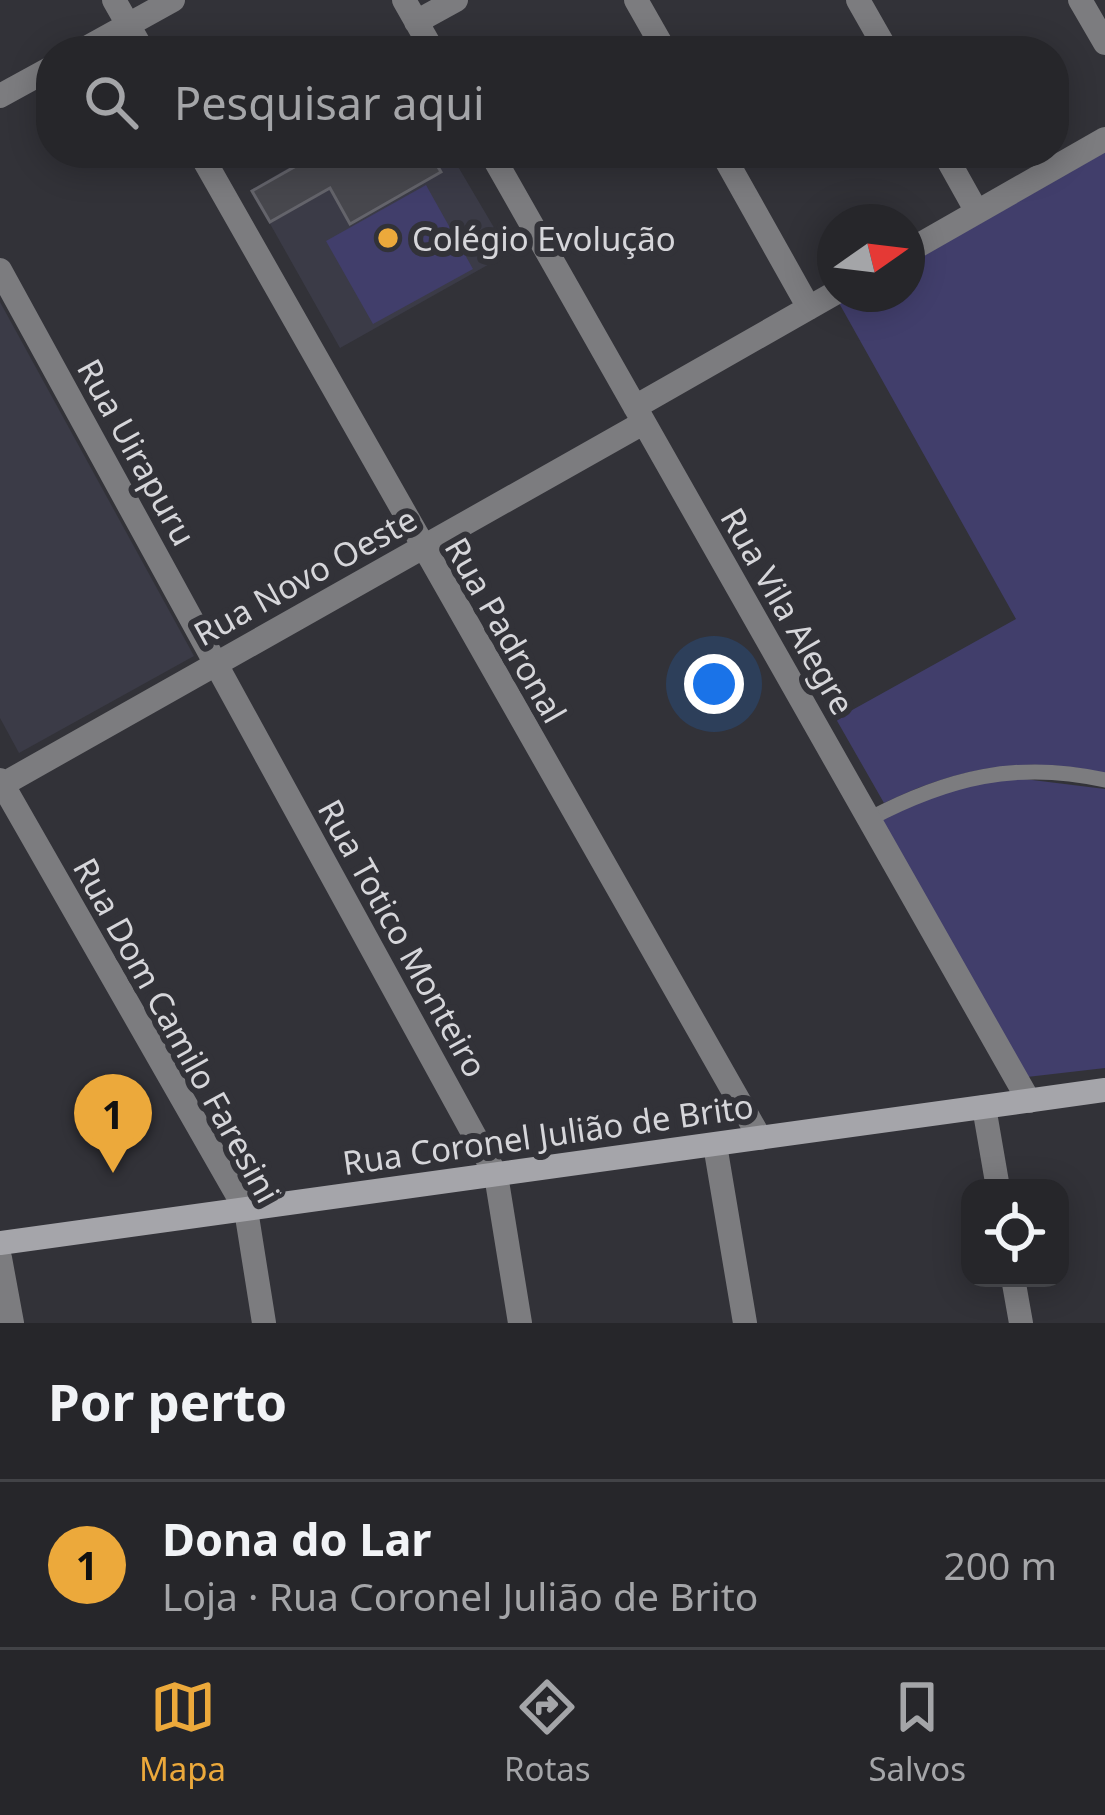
<!DOCTYPE html>
<html lang="pt">
<meta charset="utf-8">
<style>
:root{--surface:#26262a;--page:#323236;--text:#f1f3f6;--muted:#a4a5a8;--line:#424347;--accent:#eca93b}
body{margin:0;font-family:"Noto Sans",sans-serif;background:var(--page);color:var(--text)}
.controls{position:absolute;right:36px;bottom:36px;display:grid;overflow:hidden;border-radius:24px;box-shadow:0 6px 30px #0003}
.controls button{width:108px;height:108px;display:grid;place-items:center;padding:0;border:0;border-bottom:3px solid var(--line);background:var(--surface);color:var(--text);font:60px sans-serif}
.compass{position:absolute;left:817px;top:204px;width:108px;height:108px;border-radius:50%;background:var(--surface);box-shadow:0 6px 30px #0003;rotate:76deg}
.you{position:absolute;left:714px;top:684px;width:42px;height:42px;margin:-30px;border:9px solid #fff;border-radius:50%;background:#1a73e8;box-shadow:0 0 0 18px #1a73e833}
.badge{display:grid;place-items:center;width:78px;height:78px;border-radius:50%;background:var(--accent);color:#111;font-size:39px;font-weight:700}
.pin{position:absolute;translate:-50% -99px;filter:drop-shadow(0 3px 6px #0008)}
.pin::after{content:'';position:absolute;top:63px;width:42px;height:36px;background:inherit;clip-path:polygon(0 0,100% 0,50% 100%)}
.list{margin:0;padding:0;list-style:none}
h2{display:flex;justify-content:space-between;align-items:center;height:156px;margin:0;padding:0 48px;font-size:51px}
h2 small{font-size:39px;font-weight:400;color:var(--muted)}
.list li{display:grid;grid-template-columns:78px 1fr auto;gap:36px;align-items:center;box-sizing:border-box;height:168px;padding:0 48px;border-top:3px solid var(--line)}
.list b{display:block;font-size:45px;white-space:nowrap}
.list p{margin:0;font-size:39px;white-space:nowrap;color:var(--muted)}
.list em{font-size:39px;font-style:normal;color:var(--muted)}
.icon{flex:none;width:66px;height:66px;fill:none;stroke:currentColor;stroke-width:2;stroke-linecap:round;stroke-linejoin:round}
.map{position:relative;flex:none;width:1105px;height:1323px;overflow:hidden}
.search{position:absolute;background:var(--surface);box-shadow:0 6px 30px #0003;left:36px;right:36px;top:36px;height:132px;display:flex;align-items:center;gap:30px;box-sizing:border-box;padding:0 42px;border-radius:48px;color:var(--muted);font-size:45px}
.sheet{height:324px;background:var(--surface)}
nav{display:flex;justify-content:space-around;align-items:center;box-sizing:border-box;height:168px;border-top:3px solid var(--line);background:var(--surface);font-size:33px;color:var(--muted)}
nav a{display:grid;justify-items:center;gap:6px}
nav .on{color:var(--accent)}
.map>svg:first-child{display:block}
.built{fill:#3b3b47}
.green{fill:#413e6b}
.building{fill:#47474d;stroke:#64646b;stroke-width:3}
.lines{fill:none;stroke-linecap:round;stroke-linejoin:round}
.lane{stroke:#7c7c7f;stroke-width:15}
.street{stroke:#7c7c7f;stroke-width:24}
.secondary{stroke:#a5a5aa;stroke-width:24}
.poi-dot{fill:#eca93b;stroke:#323238;stroke-width:4.5}
.labels{text-anchor:middle;dominant-baseline:central;stroke-width:12;stroke-linejoin:round;paint-order:stroke}
.poi-label{font-size:33px;fill:#d6d6da;stroke:#323238;text-anchor:start}
.street-label{font-size:33px;fill:#d6d6da;stroke:#323238}
</style>
<div class="map">
<svg width="1105" height="1323" viewBox="0 0 1105 1323">
<rect width="100%" height="100%" fill="#323238"/>
<path class="built" d="M 314,153 L 450,153 L 509,253 L 340,348 L 251,190 Z
M 0,302 L 194,656 L 19,753 L 0,718 Z"/>
<path class="green" d="M 1105,152 L 1105,773 C 1024,755 958,767 884,803 L 836,719 L 1016,619 L 839,303 L 855,294 L 907,294 L 907,265 Z
M 426,185 L 473,269 L 373,324 L 326,241 Z
M 1015,778 L 1105,789 L 1105,1068 L 1027,1077 L 875,823 L 947,790 Z"/>
<path class="building" d="M 319,153 L 430,153 L 441,172 L 350,224 L 330,188 L 270,222 L 252,191 Z"/>
<g class="lines">
<path class="lane" d="M 869,819 C 947,778 1017,760 1105,780"/>
<path class="street" d="M 114,0 L 143,51
M 404,0 L 433,51
M 636,0 L 665,51
M 858,0 L 887,51
M 1080,0 L 1105,43
M 416,22 L 456,0
M 81,51 L 173,0
M 0,96 L 51,68
M 200,153 L 760,1138
M 491,153 L 1029,1101
M 722,153 L 809,308
M 944,153 L 977,212
M 907,252 L 1105,139
M 0,270 L 496,1175 L 520,1323
M 635,407 L 835,293
M 0,780 L 246,1210 L 264,1323
M 0,786 L 643,423
M 984,1107 L 998,1188
M 715,1145 L 745,1323
M 0,1258 L 12,1323
M 1013,1278 L 1021,1323"/>
<path class="secondary" d="M 0,1243 L 1105,1090"/>
</g>
<circle class="poi-dot" cx="388" cy="238" r="12"/>
<g class="labels">
<g class="poi-label">
<text x="412" y="238">Colégio Evolução</text>
</g>
<g class="street-label">
<text transform="translate(137 452) rotate(61)">Rua Uirapuru</text>
<text transform="translate(305 576) rotate(-29)">Rua Novo Oeste</text>
<text transform="translate(788 611) rotate(60)">Rua Vila Alegre</text>
<text transform="translate(506 630) rotate(60)">Rua Padronal</text>
<text transform="translate(403 938) rotate(61)">Rua Totico Monteiro</text>
<text transform="translate(177 1030) rotate(61)">Rua Dom Camilo Faresini</text>
<text transform="translate(548 1134) rotate(-8)">Rua Coronel Julião de Brito</text>
</g>
</g>
</svg>
<div class="controls">
<button><svg class="icon" aria-label="locate" viewBox="0 0 24 24"><circle cx="12" cy="12" r="6"/><path d="M12 2v4M12 18v4M2 12h4M18 12h4"/></svg></button>
</div>
<svg class="compass" viewBox="-18 -18 36 36"><path d="M0-13l5 13h-10z" fill="#e53935"/><path d="M0 13l5-13h-10z" fill="#a4a5a8"/></svg>
<div class="you"></div>
<div class="pin badge" style="left:113px;top:1173px">1</div>
<div class="search"><svg class="icon" aria-label="search" viewBox="0 0 24 24"><circle cx="10" cy="10" r="6"/><path d="M15 15l6 6"/></svg>Pesquisar aqui</div>
</div>
<section class="sheet">
<h2>Por perto<small></small></h2>
<ul class="list">
<li><span class="badge">1</span><div><b>Dona do Lar</b><p>Loja · Rua Coronel Julião de Brito</p></div><em>200 m</em></li>
</ul>
</section>
<nav>
<a class="on"><svg class="icon" aria-label="map" viewBox="0 0 24 24"><path d="M3 6l6-2 6 2 6-2v14l-6 2-6-2-6 2zM9 4v14M15 6v14"/></svg>Mapa</a>
<a><svg class="icon" aria-label="directions" viewBox="0 0 24 24"><path d="M12 3l9 9-9 9-9-9zM9 14v-3h6M13 9l2 2-2 2"/></svg>Rotas</a>
<a><svg class="icon" aria-label="saved" viewBox="0 0 24 24"><path d="M7 4h10v16l-5-4-5 4z"/></svg>Salvos</a>
</nav>
